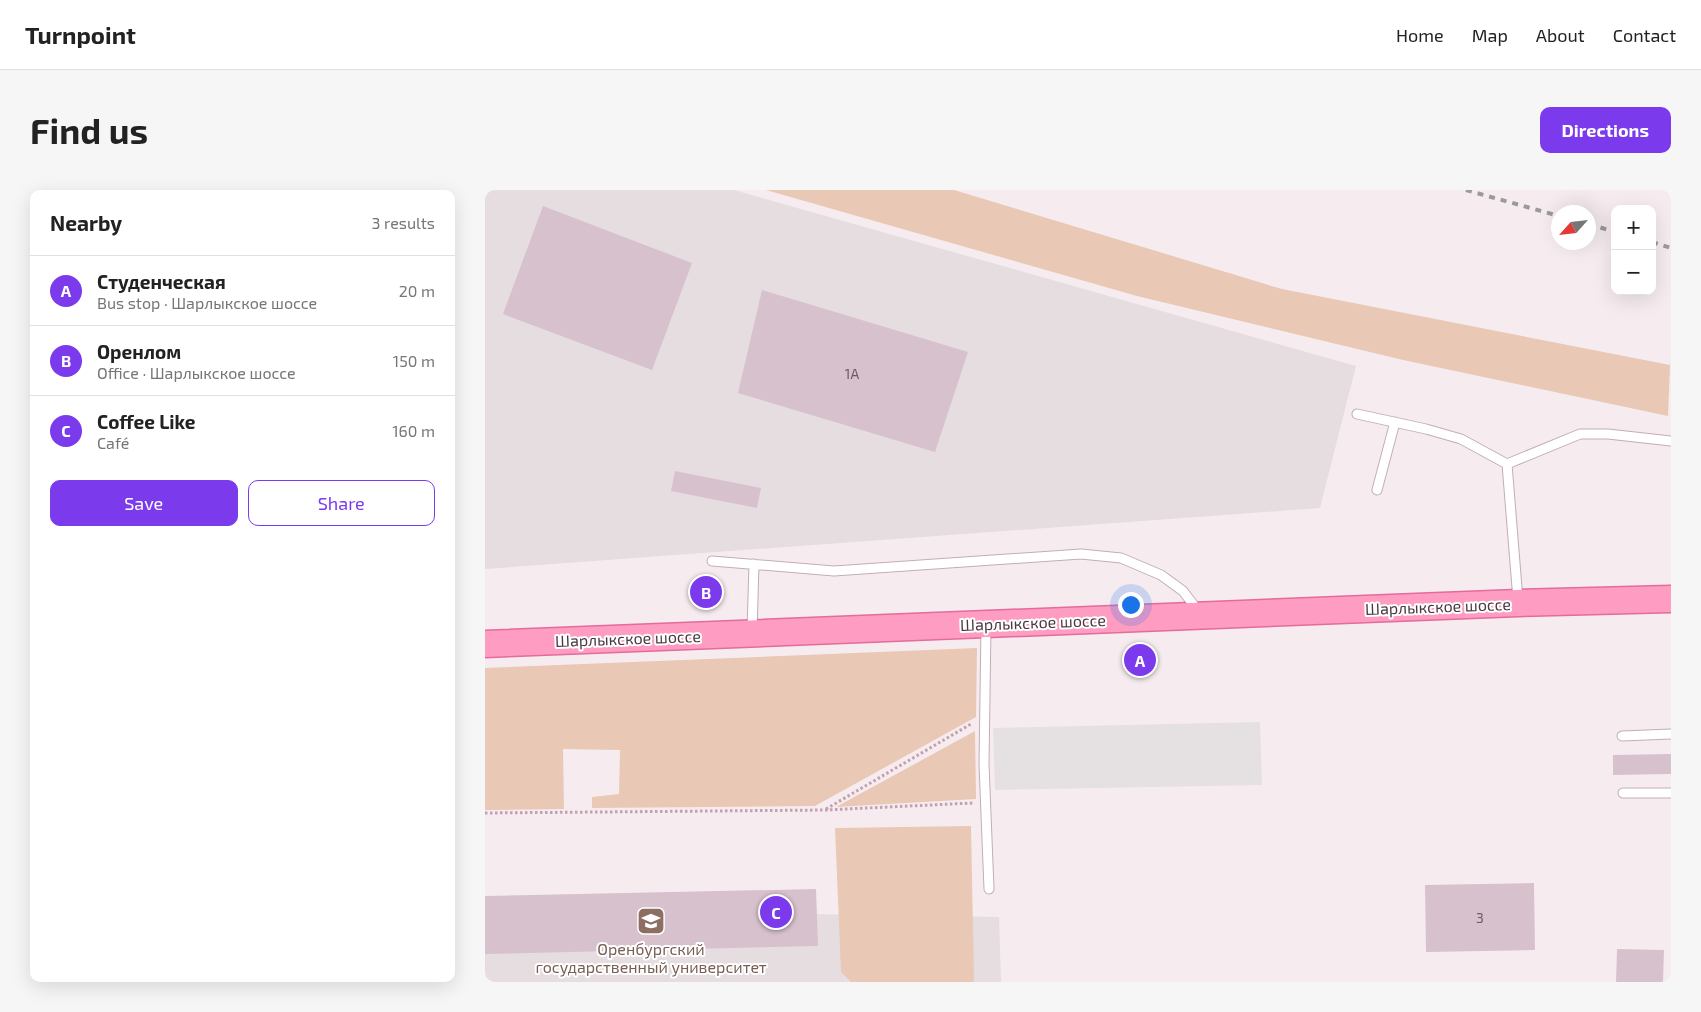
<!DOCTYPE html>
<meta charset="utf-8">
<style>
:root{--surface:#fff;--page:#f6f6f6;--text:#222;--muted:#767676;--line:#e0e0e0;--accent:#7c3aed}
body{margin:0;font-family:"Exo 2",sans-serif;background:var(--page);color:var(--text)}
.controls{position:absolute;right:15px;top:15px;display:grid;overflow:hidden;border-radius:10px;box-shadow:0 5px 20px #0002}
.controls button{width:45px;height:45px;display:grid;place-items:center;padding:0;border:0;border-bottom:1px solid var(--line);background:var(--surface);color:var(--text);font:25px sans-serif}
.compass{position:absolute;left:1066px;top:15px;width:45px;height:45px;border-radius:50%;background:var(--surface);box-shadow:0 5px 20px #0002;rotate:243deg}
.you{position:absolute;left:645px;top:414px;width:18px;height:18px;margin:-12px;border:4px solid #fff;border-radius:50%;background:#1a73e8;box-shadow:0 0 0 8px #1a73e833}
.badge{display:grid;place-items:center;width:32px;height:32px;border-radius:50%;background:var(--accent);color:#fff;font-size:16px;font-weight:700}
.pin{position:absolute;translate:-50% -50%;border:2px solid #fff;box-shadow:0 1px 5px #0006}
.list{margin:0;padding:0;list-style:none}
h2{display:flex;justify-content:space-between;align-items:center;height:65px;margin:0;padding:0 20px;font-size:21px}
h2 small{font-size:16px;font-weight:400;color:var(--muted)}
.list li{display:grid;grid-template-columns:32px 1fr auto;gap:15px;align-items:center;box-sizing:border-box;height:70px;padding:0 20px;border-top:1px solid var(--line)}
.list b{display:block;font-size:19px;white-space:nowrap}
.list p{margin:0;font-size:16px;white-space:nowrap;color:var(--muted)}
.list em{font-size:16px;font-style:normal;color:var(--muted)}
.actions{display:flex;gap:10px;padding:15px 20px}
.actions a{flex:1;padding:11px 0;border:1px solid var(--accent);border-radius:10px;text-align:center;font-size:18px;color:var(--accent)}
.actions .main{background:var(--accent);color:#fff}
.map{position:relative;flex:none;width:1186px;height:792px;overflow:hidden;border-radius:10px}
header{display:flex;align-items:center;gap:30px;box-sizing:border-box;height:70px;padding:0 25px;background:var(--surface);border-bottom:1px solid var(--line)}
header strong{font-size:24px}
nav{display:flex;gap:28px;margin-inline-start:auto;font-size:18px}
.intro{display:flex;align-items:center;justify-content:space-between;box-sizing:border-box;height:120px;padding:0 30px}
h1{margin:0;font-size:35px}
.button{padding:12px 22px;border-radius:10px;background:var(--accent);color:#fff;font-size:18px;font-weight:700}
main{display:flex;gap:30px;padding:0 30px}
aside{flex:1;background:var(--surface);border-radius:10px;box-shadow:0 5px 20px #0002}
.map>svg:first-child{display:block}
.industrial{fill:#e6dde1}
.green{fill:#e9c8b5}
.parking{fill:#e5e0e2}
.building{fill:#d7c1cc}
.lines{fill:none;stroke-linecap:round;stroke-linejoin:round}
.lane-casing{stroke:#c1aeb7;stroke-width:11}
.primary-casing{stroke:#e46b9b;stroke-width:29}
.path{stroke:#c39faf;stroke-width:3;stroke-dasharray:2.5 2.5;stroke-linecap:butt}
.lane{stroke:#fff;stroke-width:9}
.primary{stroke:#fe9dc1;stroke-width:26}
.rail{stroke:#9a9a9a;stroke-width:4;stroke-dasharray:6 6;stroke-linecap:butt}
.labels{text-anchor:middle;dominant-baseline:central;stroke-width:4;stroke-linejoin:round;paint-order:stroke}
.number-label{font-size:14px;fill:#6d5b64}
.street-label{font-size:16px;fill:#4a3941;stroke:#fff}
.education-label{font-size:16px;fill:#785e54;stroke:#fff}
</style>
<header>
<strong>Turnpoint</strong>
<nav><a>Home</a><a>Map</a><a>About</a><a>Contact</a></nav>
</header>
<div class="intro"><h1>Find us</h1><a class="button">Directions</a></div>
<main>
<aside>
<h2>Nearby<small>3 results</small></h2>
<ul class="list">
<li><span class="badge">A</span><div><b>Студенческая</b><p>Bus stop · Шарлыкское шоссе</p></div><em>20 m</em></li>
<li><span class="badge">B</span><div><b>Оренлом</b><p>Office · Шарлыкское шоссе</p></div><em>150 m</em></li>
<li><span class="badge">C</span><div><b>Coffee Like</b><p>Café</p></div><em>160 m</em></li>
</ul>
<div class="actions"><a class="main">Save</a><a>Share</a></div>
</aside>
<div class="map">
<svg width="1186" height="792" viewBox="0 0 1186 792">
<rect width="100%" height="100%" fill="#f6ecf0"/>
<path class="industrial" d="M 0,0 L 249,0 L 871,176 L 835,318 L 0,379 Z
M 0,719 L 514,727 L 516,792 L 0,792 Z"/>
<path class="green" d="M 281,0 L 469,0 L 797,99 L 1185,175 L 1183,226 L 918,170 L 652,106 Z
M 492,458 L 491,527 L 330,616 L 107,618 L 107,607 L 134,604 L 135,560 L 78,559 L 79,619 L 0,620 L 0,478 Z
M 490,541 L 491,609 L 351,617 Z
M 486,636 L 489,792 L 366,792 L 356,782 L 350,638 Z"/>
<path class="parking" d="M 775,532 L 777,595 L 510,600 L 508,538 Z"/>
<path class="building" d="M 58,16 L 207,73 L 167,180 L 18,124 Z
M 277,100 L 483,162 L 450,262 L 253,203 Z
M 190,281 L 276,298 L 272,318 L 186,301 Z
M 206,395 L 238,397 L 237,409 L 205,408 Z
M 1186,564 L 1186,584 L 1128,585 L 1128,565 Z
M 1049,693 L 1050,760 L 941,762 L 940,695 Z
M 331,699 L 333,756 L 0,764 L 0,706 Z
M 1132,759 L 1179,760 L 1178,792 L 1131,792 Z"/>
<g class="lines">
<defs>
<path id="lane" d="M 872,224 L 941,239 L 976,249 L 1022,274 L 1033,410
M 1022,274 L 1095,244 L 1123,244 L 1186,251
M 892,300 L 910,232
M 227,371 L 349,381 L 596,364 L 636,368 L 676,385 L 698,401 L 714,422
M 501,437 L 499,574 L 504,699
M 267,442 L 269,374
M 1137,546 L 1186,544
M 1138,603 L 1186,603"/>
<path id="primary" d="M 0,454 L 1033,413 L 1186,409"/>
</defs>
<use href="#lane" class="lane-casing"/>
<use href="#primary" class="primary-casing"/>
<path class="path" d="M 341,619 L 486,534
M 0,623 L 340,620 L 488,613"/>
<use href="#lane" class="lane"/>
<use href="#primary" class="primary"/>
<path class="rail" d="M 981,0 L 1074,26
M 1104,34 L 1130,42
M 1167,52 L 1186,58"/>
</g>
<defs>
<symbol id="university-square" viewBox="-11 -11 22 22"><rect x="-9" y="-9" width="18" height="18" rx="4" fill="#8d6e63" stroke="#fff"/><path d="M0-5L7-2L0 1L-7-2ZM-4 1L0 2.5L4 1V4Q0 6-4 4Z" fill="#fff"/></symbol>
</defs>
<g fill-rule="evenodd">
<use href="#university-square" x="150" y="715" width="32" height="32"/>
</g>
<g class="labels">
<g class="number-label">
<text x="367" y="183">1А</text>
<text x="995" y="727">3</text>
</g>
<g class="street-label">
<text transform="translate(953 416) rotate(-2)">Шарлыкское шоссе</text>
<text transform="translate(548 432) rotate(-2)">Шарлыкское шоссе</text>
<text transform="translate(143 448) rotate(-2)">Шарлыкское шоссе</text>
</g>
<g class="education-label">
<text x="166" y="758">Оренбургский<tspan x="166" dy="18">государственный университет</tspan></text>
</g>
</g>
</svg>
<div class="controls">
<button>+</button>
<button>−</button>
</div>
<svg class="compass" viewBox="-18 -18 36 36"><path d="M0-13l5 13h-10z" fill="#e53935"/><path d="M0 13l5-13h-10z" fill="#767676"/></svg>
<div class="you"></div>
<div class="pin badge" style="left:655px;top:470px">A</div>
<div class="pin badge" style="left:221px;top:402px">B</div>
<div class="pin badge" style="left:291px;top:722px">C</div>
</div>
</main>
